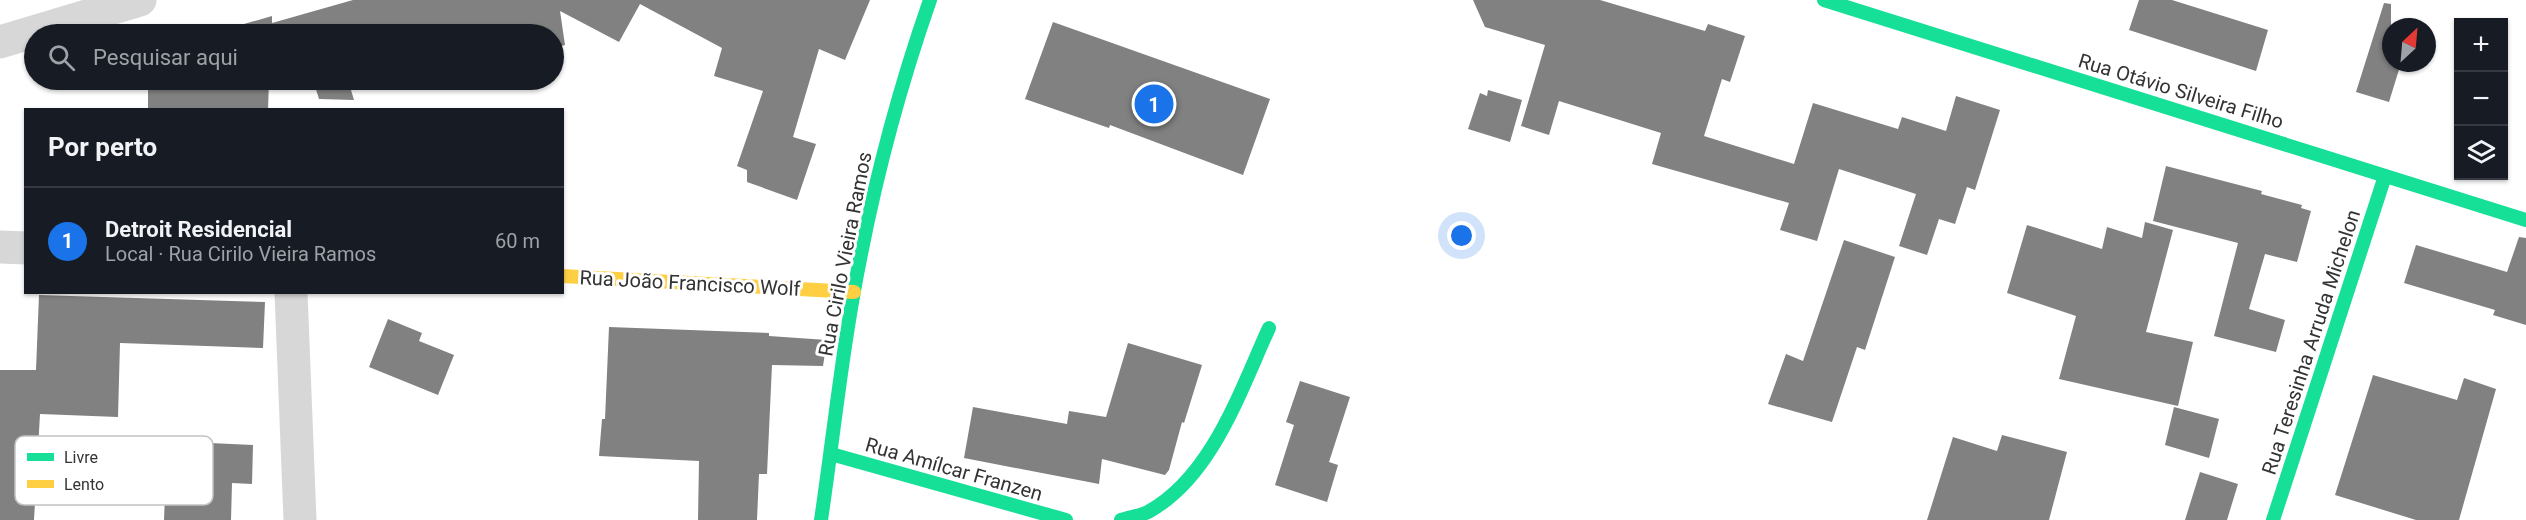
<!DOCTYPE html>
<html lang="pt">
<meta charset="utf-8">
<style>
:root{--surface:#171b24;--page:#242831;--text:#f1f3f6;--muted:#9ea1a6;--line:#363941;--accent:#1a73e8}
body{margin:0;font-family:Roboto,sans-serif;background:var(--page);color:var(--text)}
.controls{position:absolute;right:18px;top:18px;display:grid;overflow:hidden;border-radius:0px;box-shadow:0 2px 4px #0004}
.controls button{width:54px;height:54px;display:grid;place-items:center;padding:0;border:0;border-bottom:2px solid var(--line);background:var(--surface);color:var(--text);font:30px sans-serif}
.compass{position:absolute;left:2382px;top:18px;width:54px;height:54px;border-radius:50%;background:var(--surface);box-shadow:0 2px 4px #0004;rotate:26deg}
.you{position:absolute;left:1462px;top:236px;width:21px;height:21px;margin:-15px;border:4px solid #fff;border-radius:50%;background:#1a73e8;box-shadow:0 0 0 9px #1a73e833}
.badge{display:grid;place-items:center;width:39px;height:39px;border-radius:50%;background:var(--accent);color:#fff;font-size:20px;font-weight:700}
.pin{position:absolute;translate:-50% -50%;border:3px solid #fff;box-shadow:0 2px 6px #0006}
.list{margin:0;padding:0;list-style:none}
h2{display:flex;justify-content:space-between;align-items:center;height:78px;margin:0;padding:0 24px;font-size:26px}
h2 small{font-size:20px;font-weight:400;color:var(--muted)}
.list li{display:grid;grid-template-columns:39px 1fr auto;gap:18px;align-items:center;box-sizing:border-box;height:108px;padding:0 24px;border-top:2px solid var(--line)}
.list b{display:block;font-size:22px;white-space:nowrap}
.list p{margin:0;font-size:20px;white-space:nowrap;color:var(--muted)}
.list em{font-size:20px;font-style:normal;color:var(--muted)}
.icon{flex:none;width:33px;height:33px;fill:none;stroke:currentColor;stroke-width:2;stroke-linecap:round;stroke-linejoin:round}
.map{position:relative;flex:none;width:2526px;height:520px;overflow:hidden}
.search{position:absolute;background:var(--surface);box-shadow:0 2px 4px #0004;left:24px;top:24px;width:540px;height:66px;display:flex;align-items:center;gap:15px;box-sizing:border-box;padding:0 21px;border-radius:33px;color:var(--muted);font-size:22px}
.panel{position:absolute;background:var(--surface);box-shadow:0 2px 4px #0004;left:24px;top:108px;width:540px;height:186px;border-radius:0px}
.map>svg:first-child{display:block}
.building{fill:#818181}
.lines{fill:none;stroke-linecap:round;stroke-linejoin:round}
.street{stroke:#d7d7d7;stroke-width:33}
.fast{stroke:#16e098;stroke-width:14}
.slow{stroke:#ffcf43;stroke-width:14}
.labels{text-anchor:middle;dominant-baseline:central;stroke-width:6;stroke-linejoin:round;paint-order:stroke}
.street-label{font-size:20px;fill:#333;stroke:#fff}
.key{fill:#fff;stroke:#c2c2c2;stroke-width:1.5}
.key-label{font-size:16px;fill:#333}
</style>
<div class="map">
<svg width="2526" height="520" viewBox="0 0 2526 520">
<rect width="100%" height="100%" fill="#fff"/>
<path class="building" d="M 353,0 L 870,0 L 845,60 L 819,49 L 793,137 L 816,144 L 797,200 L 747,182 L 747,170 L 737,166 L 763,91 L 714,76 L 722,48 L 640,4 L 619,42 L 560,11 L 565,45 L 558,47 L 563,65 L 554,67 L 554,34 L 177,34 L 211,25 L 213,33 L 272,16 L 272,23 Z
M 1473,0 L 1600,0 L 1705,31 L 1708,24 L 1745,36 L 1730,82 L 1722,79 L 1704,136 L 1794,164 L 1813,103 L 1898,129 L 1902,117 L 1946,131 L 1956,96 L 2000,110 L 1975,190 L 1967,187 L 1955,224 L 1939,219 L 1927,255 L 1899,246 L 1916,194 L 1839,169 L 1817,241 L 1780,230 L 1789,203 L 1652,164 L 1661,133 L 1559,101 L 1549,135 L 1521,126 L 1545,45 L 1485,27 Z
M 2139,0 L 2172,0 L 2268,30 L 2256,71 L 2129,30 Z
M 2384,3 L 2391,4 L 2391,63 L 2401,63 L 2389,102 L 2356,92 Z
M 1053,22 L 1270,99 L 1243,175 L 1110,125 L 1109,128 L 1025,99 Z
M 148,80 L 269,80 L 268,110 L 148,110 Z
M 313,80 L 348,80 L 354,100 L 319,99 Z
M 1488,90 L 1522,100 L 1510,142 L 1468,129 L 1480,93 L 1487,96 Z
M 2166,166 L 2262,191 L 2261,194 L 2302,205 L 2301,208 L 2311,211 L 2297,262 L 2265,254 L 2249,309 L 2285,320 L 2276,352 L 2214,336 L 2238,243 L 2153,221 Z
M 2145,222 L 2173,230 L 2146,332 L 2193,342 L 2178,406 L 2059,379 L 2076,316 L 2007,293 L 2027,225 L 2102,249 L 2107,227 L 2142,238 Z
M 2519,237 L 2526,238 L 2526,325 L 2493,315 L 2495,310 L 2404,283 L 2416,245 L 2507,272 Z
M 1844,240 L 1895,257 L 1865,350 L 1857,347 L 1832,422 L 1768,404 L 1786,354 L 1803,361 Z
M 39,295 L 265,302 L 263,348 L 120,343 L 118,417 L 40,414 L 34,520 L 0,520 L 0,370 L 36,370 Z
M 388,319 L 422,333 L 419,341 L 454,355 L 438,395 L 369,367 Z
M 609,327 L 769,333 L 769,336 L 827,340 L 823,366 L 772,365 L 767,474 L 759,474 L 757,520 L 698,520 L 699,461 L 599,456 L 602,419 L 605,419 Z
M 1128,343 L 1202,365 L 1184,423 L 1182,422 L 1169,470 L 1165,475 L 1102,459 L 1099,484 L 964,458 L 973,407 L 1067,424 L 1069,411 L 1106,417 Z
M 2373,375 L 2457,400 L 2464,378 L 2496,389 L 2459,520 L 2416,520 L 2335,495 Z
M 1300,381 L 1350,397 L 1329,462 L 1338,465 L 1327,502 L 1275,485 L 1294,425 L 1286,422 Z
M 2174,407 L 2219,419 L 2209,458 L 2165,445 Z
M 2002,435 L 2067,452 L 2049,520 L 1927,520 L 1953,437 L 1997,451 Z
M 167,441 L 253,445 L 252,484 L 232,483 L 231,520 L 164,520 Z
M 2200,472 L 2238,484 L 2227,520 L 2185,520 Z"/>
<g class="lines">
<path class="street" d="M 0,42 L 140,0
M 0,247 L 26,248
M 291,292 L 300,520"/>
<path class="fast" d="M 1824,0 L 2526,220
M 831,454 L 1066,520
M 821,520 C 834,432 843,342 861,254 C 878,168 901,83 930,0
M 1121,520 C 1130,517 1140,516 1148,512 C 1212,477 1240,391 1269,328
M 2273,520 L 2385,176"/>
<path class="slow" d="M 562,276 L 854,292"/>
</g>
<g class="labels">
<g class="street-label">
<text transform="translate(2181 91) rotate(17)">Rua Otávio Silveira Filho</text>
<text transform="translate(845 254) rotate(-79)">Rua Cirilo Vieira Ramos</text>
<text transform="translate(690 283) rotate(3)">Rua João Francisco Wolf</text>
<text transform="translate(2311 342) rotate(-72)">Rua Teresinha Arruda Michelon</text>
<text transform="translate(954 469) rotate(16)">Rua Amílcar Franzen</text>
</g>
</g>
<rect x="15" y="436" width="198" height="69" rx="9" class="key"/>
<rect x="27" y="453" width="27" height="8" fill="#16e098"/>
<rect x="27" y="480" width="27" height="8" fill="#ffcf43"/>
<g class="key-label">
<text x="64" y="463">Livre</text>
<text x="64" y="490">Lento</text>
</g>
</svg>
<div class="controls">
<button>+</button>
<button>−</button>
<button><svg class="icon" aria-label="layers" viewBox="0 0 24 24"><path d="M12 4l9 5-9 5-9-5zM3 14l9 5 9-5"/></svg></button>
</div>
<svg class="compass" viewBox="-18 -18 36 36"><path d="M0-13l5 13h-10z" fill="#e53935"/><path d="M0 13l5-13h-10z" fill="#9ea1a6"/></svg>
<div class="you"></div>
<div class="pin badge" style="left:1154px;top:104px">1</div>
<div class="search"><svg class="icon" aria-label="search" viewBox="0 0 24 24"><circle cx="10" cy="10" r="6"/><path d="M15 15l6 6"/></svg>Pesquisar aqui</div>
<section class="panel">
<h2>Por perto<small></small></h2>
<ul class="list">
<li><span class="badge">1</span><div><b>Detroit Residencial</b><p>Local · Rua Cirilo Vieira Ramos</p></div><em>60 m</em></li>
</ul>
</section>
</div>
